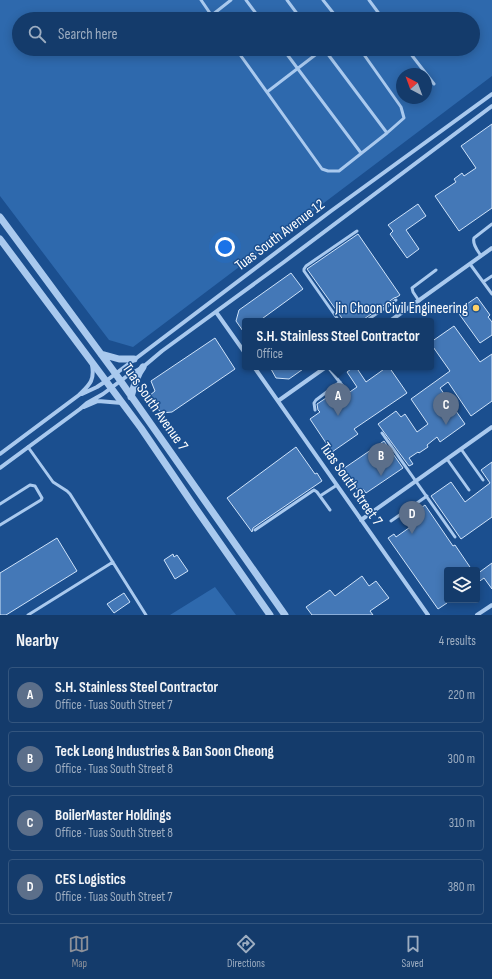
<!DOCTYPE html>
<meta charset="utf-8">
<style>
:root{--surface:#143b6b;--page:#214673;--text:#f1f3f6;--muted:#9dadc1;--line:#33557e;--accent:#8c9099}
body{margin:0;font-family:"Sofia Sans Condensed",sans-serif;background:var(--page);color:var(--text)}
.controls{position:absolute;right:12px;bottom:12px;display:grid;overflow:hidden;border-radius:4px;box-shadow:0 2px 10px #0003}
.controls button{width:36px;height:36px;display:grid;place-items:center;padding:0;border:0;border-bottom:1px solid var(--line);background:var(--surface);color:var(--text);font:20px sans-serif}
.compass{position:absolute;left:396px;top:68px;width:36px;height:36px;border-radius:50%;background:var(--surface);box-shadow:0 2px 10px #0003;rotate:319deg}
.you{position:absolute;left:225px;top:247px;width:14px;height:14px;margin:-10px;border:3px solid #fff;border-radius:50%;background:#1a73e8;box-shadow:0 0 0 6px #1a73e833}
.badge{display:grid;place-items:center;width:26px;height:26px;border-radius:50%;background:var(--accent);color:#fff;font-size:13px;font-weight:700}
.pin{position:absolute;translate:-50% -33px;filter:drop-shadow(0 1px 2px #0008)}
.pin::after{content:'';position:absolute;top:21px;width:14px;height:12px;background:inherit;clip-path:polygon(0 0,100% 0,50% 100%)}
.popup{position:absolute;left:242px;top:318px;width:192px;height:52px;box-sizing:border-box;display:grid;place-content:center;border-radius:4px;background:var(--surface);filter:drop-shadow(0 1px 3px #0005);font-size:13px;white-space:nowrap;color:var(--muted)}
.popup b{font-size:15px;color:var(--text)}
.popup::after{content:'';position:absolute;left:50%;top:100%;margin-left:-8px;border:8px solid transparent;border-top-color:var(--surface)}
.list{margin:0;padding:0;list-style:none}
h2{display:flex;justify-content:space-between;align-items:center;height:52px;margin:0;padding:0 16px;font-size:17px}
h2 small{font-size:13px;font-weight:400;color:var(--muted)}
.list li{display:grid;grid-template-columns:26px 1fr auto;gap:12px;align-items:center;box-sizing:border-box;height:56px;margin:0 8px 8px;padding:0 8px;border:1px solid var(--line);border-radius:4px}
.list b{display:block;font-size:15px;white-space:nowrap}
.list p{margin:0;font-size:13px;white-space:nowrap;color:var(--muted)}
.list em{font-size:13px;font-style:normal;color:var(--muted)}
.icon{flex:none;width:22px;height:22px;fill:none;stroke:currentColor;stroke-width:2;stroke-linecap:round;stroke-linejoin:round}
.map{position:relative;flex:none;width:492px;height:615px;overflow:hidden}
.search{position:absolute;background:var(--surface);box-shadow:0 2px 10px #0003;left:12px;right:12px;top:12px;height:44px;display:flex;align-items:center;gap:10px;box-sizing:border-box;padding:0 14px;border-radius:22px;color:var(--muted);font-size:15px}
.sheet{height:308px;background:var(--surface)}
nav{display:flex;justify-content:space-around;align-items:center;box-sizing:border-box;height:56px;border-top:1px solid var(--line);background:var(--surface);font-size:11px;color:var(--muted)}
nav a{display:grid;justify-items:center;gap:2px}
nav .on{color:var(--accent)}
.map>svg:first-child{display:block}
.green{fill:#2e69ad;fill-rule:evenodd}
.building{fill:#4478b7;stroke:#cfe3fa}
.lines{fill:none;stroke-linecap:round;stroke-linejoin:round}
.service{stroke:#a9c9ee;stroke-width:3}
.minor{stroke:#a9c9ee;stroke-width:4}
.tertiary{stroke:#a9c9ee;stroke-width:7}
.poi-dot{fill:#ffd166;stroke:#1b4f8f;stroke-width:1.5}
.labels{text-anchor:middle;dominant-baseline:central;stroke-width:3;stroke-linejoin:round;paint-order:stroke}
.street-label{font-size:15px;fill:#fff;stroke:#1b4f8f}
.poi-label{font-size:15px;fill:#fff;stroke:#1b4f8f;text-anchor:end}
</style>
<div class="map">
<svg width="492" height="615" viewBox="0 0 492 615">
<rect width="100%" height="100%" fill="#1b4f8f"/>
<path class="green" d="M 0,0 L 492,0 L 492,76 L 133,347 L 109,340 L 0,196 ZM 19,19 L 473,19 L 473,49 L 19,49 ZM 402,74 L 426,74 L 426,98 L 402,98 Z
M 215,587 L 236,615 L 170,615 Z"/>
<path class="building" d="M 492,124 L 492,208 L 459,231 L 435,196 L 456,182 L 454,179 L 462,173 L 464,176 L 476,168 L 461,146 Z
M 418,204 L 426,216 L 406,230 L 419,249 L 407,258 L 390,234 L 393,231 L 388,225 Z
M 358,234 L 400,295 L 397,297 L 394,298 L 364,319 L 363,321 L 344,321 L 307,269 Z
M 291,273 L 303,289 L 259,321 L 245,321 L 245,334 L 236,321 L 239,310 Z
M 477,297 L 490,315 L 488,317 L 492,322 L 492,335 L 480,343 L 457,311 Z
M 454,326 L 480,362 L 492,354 L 492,401 L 471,416 L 448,382 L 440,388 L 465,424 L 440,442 L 437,437 L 427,445 L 428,447 L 419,453 L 418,452 L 409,458 L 413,464 L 409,466 L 378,424 L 396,411 L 401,417 L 405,414 L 417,432 L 428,424 L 411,399 L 450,371 L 431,344 L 431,342 Z
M 215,338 L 235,369 L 172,412 L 161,413 L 149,396 L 155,391 L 151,381 Z
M 273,367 L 306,367 L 289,379 L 276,378 L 271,369 Z
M 354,367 L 356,367 L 366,382 L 387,367 L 389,367 L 407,393 L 354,429 L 358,434 L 332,452 L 310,419 L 320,412 L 318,410 L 317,404 L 326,398 L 331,405 L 357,387 L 347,372 Z
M 384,441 L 403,468 L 366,493 L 363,489 L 359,492 L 343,469 Z
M 296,447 L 315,474 L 317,473 L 322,481 L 253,528 L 252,532 L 227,498 Z
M 492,462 L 492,517 L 461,539 L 431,496 L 451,482 L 465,502 L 490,483 L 481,470 Z
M 425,505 L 453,546 L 455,545 L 472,570 L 447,570 L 447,603 L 438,609 L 388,538 L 394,534 L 396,537 L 423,518 L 418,510 Z
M 57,538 L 77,571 L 6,615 L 0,615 L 0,573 Z
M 173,554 L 174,557 L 177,555 L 188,571 L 175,579 L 164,560 Z
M 492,563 L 492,589 L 484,578 L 477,583 L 477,574 Z
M 362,576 L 369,586 L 376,581 L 389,598 L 370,611 L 373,615 L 312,615 L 306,607 L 330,590 L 335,596 Z
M 124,593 L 130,602 L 114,613 L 107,604 Z"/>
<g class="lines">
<path class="service" d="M 201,0 L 214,19
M 246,0 L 260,19
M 287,0 L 301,19
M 323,0 L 338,19
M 369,0 L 383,19
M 212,15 L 231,0
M 236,49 L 322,169 L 328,171 L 339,171 L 387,133 L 404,118 L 401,107 L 360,49
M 283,49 L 361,153
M 324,49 L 387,133
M 407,49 L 434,84
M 267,92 L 323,49
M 481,256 C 478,251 472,244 474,238 L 492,224
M 470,264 L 492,294
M 483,282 L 492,276
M 419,301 L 413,292 L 412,288 L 436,270
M 339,321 L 304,271 L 304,269 L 306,266 L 357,231
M 366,321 L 396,300
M 328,367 L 345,389
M 315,410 L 314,403 L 316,400 L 340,382
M 382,433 L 455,537
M 28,447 L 53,482 L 67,491 L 70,494 L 146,615
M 461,449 L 483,480
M 447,459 L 469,490
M 320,496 L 337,485
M 0,504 L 30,485 L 35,486 L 42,498 L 41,500 L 0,525
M 391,521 L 427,496
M 255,530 L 314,490 L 317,492 L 330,510
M 28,615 L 113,562"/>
<path class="minor" d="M 216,312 L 245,353
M 390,321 L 492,248
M 254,367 L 428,615
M 82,394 L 97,387 L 106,381 L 331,211 L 492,94
M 278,401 L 326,367
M 84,407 L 98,401 L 122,403
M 0,454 L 79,395 C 89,385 95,381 92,365
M 0,468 L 80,409 L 87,403 L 103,394 L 127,376 L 143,367 L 162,351 L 284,262 L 492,106
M 361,520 L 492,427
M 477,615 L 492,605"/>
<path class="tertiary" d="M 0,217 L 115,373 L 285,615
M 0,239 L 141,428 L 194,506 L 270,615
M 101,354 L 119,359 L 134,359
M 131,397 C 134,386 136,376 143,367"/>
</g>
<circle class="poi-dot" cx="476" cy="308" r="4"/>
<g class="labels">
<g class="street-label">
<text transform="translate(280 235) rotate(-37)">Tuas South Avenue 12</text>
<text transform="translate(155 407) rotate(55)">Tuas South Avenue 7</text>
<text transform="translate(351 484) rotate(55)">Tuas South Street 7</text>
</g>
<g class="poi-label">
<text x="468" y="308">Jin Choon Civil Engineering</text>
</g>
</g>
</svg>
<div class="controls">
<button><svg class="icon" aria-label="layers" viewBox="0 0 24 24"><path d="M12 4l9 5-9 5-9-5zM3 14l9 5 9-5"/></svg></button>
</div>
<svg class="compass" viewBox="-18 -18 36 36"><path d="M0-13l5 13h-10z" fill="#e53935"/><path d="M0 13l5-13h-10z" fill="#9dadc1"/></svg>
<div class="you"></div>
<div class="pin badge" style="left:338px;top:416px;background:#5c6f8a">A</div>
<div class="popup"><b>S.H. Stainless Steel Contractor</b>Office</div>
<div class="pin badge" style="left:381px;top:476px;background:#5c6f8a">B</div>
<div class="pin badge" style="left:446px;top:425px;background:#5c6f8a">C</div>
<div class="pin badge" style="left:412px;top:534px;background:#5c6f8a">D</div>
<div class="search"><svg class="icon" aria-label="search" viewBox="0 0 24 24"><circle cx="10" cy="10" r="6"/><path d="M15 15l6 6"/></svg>Search here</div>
</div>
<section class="sheet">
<h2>Nearby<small>4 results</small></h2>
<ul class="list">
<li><span class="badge" style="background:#5c6f8a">A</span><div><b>S.H. Stainless Steel Contractor</b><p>Office · Tuas South Street 7</p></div><em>220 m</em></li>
<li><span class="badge" style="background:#5c6f8a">B</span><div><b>Teck Leong Industries &amp; Ban Soon Cheong</b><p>Office · Tuas South Street 8</p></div><em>300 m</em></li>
<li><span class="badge" style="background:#5c6f8a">C</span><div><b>BoilerMaster Holdings</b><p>Office · Tuas South Street 8</p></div><em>310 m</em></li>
<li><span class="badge" style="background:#5c6f8a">D</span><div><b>CES Logistics</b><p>Office · Tuas South Street 7</p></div><em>380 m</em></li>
</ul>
</section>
<nav>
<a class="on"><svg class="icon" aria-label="map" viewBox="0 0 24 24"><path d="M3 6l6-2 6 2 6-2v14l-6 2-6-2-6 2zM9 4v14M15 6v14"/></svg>Map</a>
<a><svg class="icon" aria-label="directions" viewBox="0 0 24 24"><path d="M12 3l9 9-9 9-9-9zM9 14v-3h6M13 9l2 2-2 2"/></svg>Directions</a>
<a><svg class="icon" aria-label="saved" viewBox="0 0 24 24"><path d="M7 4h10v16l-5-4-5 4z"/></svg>Saved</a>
</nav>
